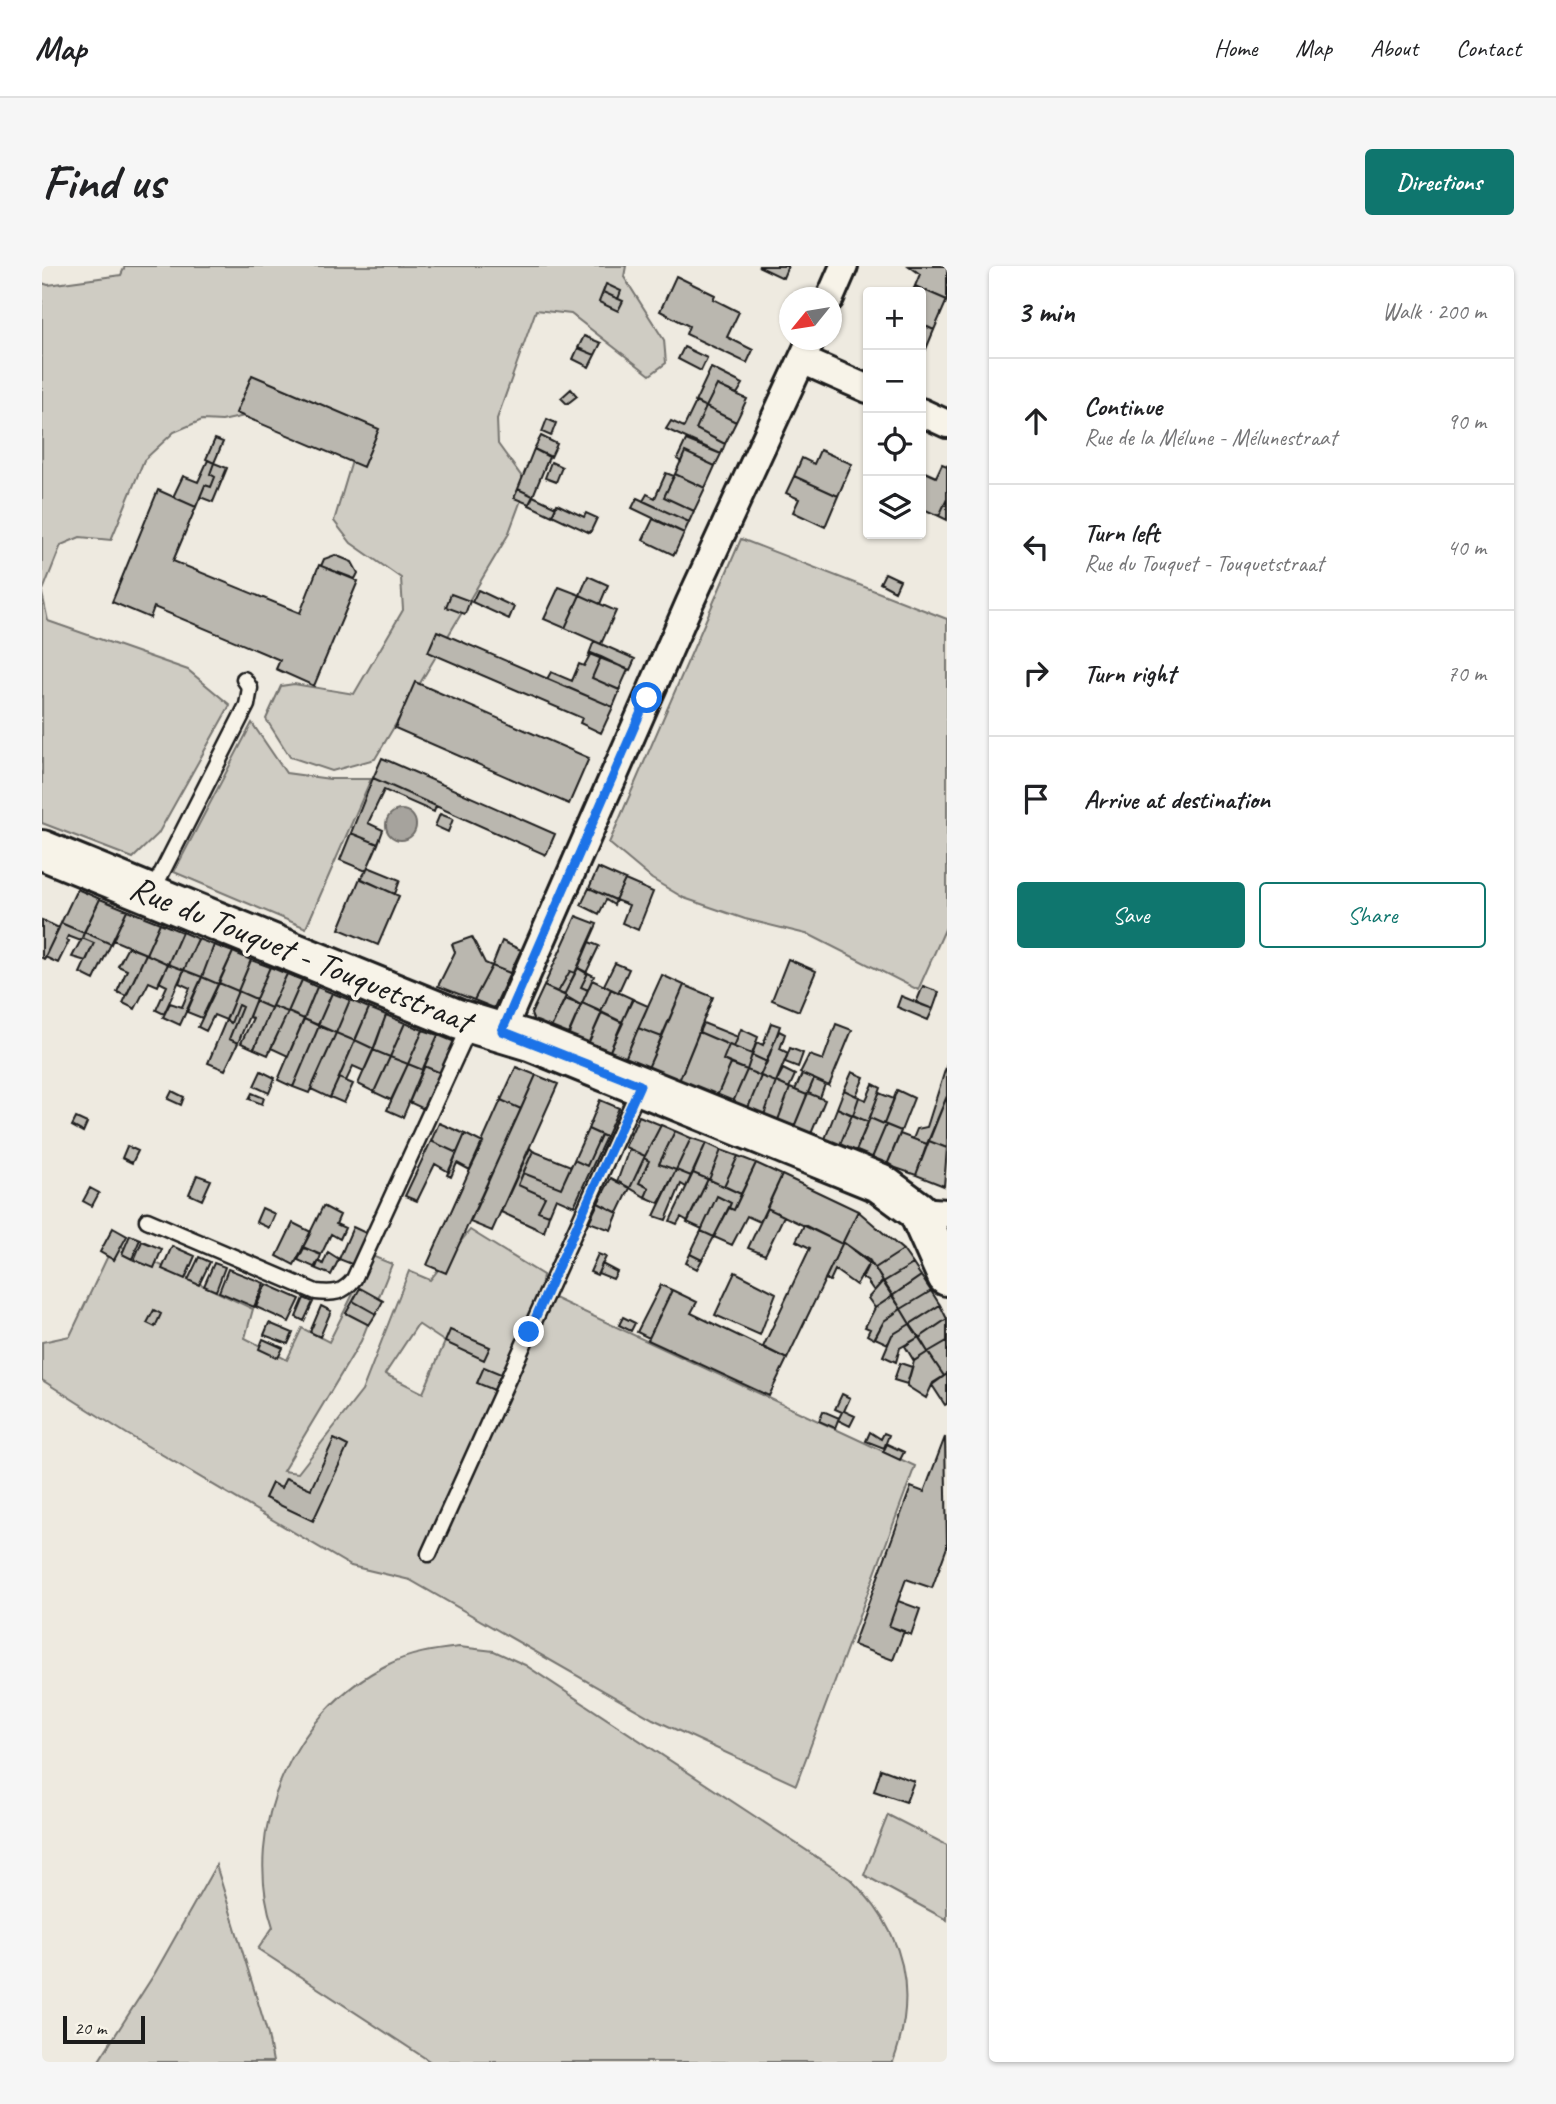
<!DOCTYPE html>
<meta charset="utf-8">
<style>
:root{--surface:#fff;--page:#f6f6f6;--text:#202124;--muted:#757577;--line:#e0e0e0;--accent:#0f766e}
body{margin:0;font-family:Caveat,sans-serif;background:var(--page);color:var(--text)}
.controls{position:absolute;right:21px;top:21px;display:grid;overflow:hidden;border-radius:7px;box-shadow:0 2px 5px #0004}
.controls button{width:63px;height:63px;display:grid;place-items:center;padding:0;border:0;border-bottom:2px solid var(--line);background:var(--surface);color:var(--text);font:35px sans-serif}
.compass{position:absolute;left:737px;top:21px;width:63px;height:63px;border-radius:50%;background:var(--surface);box-shadow:0 2px 5px #0004;rotate:240deg}
.scale{position:absolute;left:21px;bottom:18px;width:82px;box-sizing:border-box;padding-left:7px;border:4px solid #1c1c1c;border-top:0;font-size:19px;line-height:24px;white-space:nowrap;color:#1c1c1c;-webkit-text-stroke:5px #f7f3e8;paint-order:stroke}
.stop{position:absolute;width:21px;height:21px;margin:-16px;border:5px solid #1a73e8;border-radius:50%;background:#fff}
.stop.end{background:#1a73e8;border-color:#fff;box-shadow:0 2px 7px #0008}
.list{margin:0;padding:0;list-style:none}
h2{display:flex;justify-content:space-between;align-items:center;height:91px;margin:0;padding:0 28px;font-size:30px}
h2 small{font-size:23px;font-weight:400;color:var(--muted)}
.list li{display:grid;grid-template-columns:46px 1fr auto;gap:21px;align-items:center;box-sizing:border-box;height:126px;padding:0 28px;border-top:2px solid var(--line)}
.list b{display:block;font-size:26px;white-space:nowrap}
.list p{margin:0;font-size:23px;white-space:nowrap;color:var(--muted)}
.list em{font-size:23px;font-style:normal;color:var(--muted)}
.actions{display:flex;gap:14px;padding:21px 28px}
.actions a{flex:1;padding:16px 0;border:2px solid var(--accent);border-radius:7px;text-align:center;font-size:24px;color:var(--accent)}
.actions .main{background:var(--accent);color:#fff}
.icon{flex:none;width:38px;height:38px;fill:none;stroke:currentColor;stroke-width:2;stroke-linecap:round;stroke-linejoin:round}
.map{position:relative;flex:none;width:905px;height:1796px;overflow:hidden;border-radius:7px}
header{display:flex;align-items:center;gap:42px;box-sizing:border-box;height:98px;padding:0 35px;background:var(--surface);border-bottom:2px solid var(--line)}
header strong{font-size:33px}
nav{display:flex;gap:38px;margin-inline-start:auto;font-size:24px}
.intro{display:flex;align-items:center;justify-content:space-between;box-sizing:border-box;height:168px;padding:0 42px}
h1{margin:0;font-size:49px}
.button{padding:18px 32px;border-radius:7px;background:var(--accent);color:#fff;font-size:24px;font-weight:700}
main{display:flex;gap:42px;padding:0 42px}
aside{flex:1;background:var(--surface);border-radius:7px;box-shadow:0 2px 5px #0004}
.map>svg:first-child{display:block}
.green{fill:#cfccc3;stroke:#767470;stroke-width:2;fill-rule:evenodd}
.water{fill:#a6a39d;stroke:#6f6d69;stroke-width:2}
.building{fill:#bab7af;stroke:#1c1c1c;stroke-width:2}
.lines{fill:none;stroke-linecap:round;stroke-linejoin:round}
.lane-casing{stroke:#1c1c1c;stroke-width:19}
.street-casing{stroke:#1c1c1c;stroke-width:32}
.secondary-casing{stroke:#1c1c1c;stroke-width:44}
.lane{stroke:#f7f3e8;stroke-width:14}
.street{stroke:#f7f3e8;stroke-width:26}
.secondary{stroke:#f7f3e8;stroke-width:38}
.route{stroke:#1a73e8;stroke-width:9}
.labels{text-anchor:middle;dominant-baseline:central;stroke-width:7;stroke-linejoin:round;paint-order:stroke}
.street-label{font-size:35px;fill:#1c1c1c;stroke:#f7f3e8}
</style>
<header>
<strong>Map</strong>
<nav><a>Home</a><a>Map</a><a>About</a><a>Contact</a></nav>
</header>
<div class="intro"><h1>Find us</h1><a class="button">Directions</a></div>
<main>
<div class="map">
<svg width="905" height="1796" viewBox="0 0 905 1796">
<rect width="100%" height="100%" fill="#eeeae0"/>
<filter id="ink" filterUnits="userSpaceOnUse"><feTurbulence type="fractalNoise" baseFrequency=".0143" numOctaves="2"/><feDisplacementMap in="SourceGraphic" scale="14" xChannelSelector="R" yChannelSelector="G"/><feConvolveMatrix kernelMatrix="1 2 1 2 8 2 1 2 1" color-interpolation-filters="sRGB"/></filter>
<g filter="url(#ink)">
<path class="green" d="M 83,0 L 584,0 L 582,11 L 622,74 L 624,97 L 608,109 L 529,48 L 494,44 L 455,153 L 456,178 L 485,218 L 466,269 L 333,493 L 290,505 L 248,491 L 224,453 L 239,420 L 252,418 L 312,428 L 361,344 L 359,312 L 309,277 L 292,255 L 310,195 L 225,145 L 180,155 L 160,154 L 132,166 L 102,194 L 69,274 L 38,271 L 19,279 L 0,327 L 6,355 L 146,404 L 188,439 L 116,568 L 91,592 L 0,557 L 0,17 L 6,19 L 79,9 Z
M 699,273 L 905,353 L 905,659 L 876,724 L 768,669 L 703,653 L 642,632 L 610,613 L 567,577 Z
M 210,457 L 244,507 L 288,513 L 329,513 L 264,662 L 132,606 Z
M 428,964 L 501,1009 L 499,1026 L 873,1200 L 754,1519 L 611,1453 L 368,1314 L 309,1300 L 85,1168 L 0,1114 L 0,1076 L 28,1070 L 72,977 L 211,1043 L 203,1072 L 245,1094 L 260,1062 L 287,1076 L 330,990 L 350,998 L 319,1075 L 241,1205 L 256,1207 L 320,1125 L 367,1005 L 388,1014 ZM 376,1058 L 403,1076 L 381,1127 L 343,1108 Z
M 417,1381 L 452,1385 L 483,1399 L 808,1613 C 862,1664 877,1725 851,1796 L 389,1796 L 216,1683 L 231,1661 C 198,1562 252,1445 345,1399 C 368,1387 392,1384 417,1381 Z
M 846,1549 L 905,1579 L 905,1654 L 822,1609 Z
M 174,1599 L 226,1769 L 231,1796 L 56,1796 L 113,1707 Z"/>
<path class="water" d="M344 559a15 15 0 1 1 30 0a15 15 0 1 1-30 0Z"/>
<path class="building" d="M 716,0 L 746,0 L 741,12 Z
M 867,0 L 905,0 L 905,34 L 873,20 L 878,8 Z
M 634,10 L 673,29 L 671,33 L 697,46 L 685,71 L 711,84 L 705,97 L 644,68 L 647,60 L 618,45 Z
M 564,18 L 579,25 L 576,33 L 561,26 L 557,36 Z
M 873,20 L 905,34 L 892,64 L 879,58 L 879,26 L 870,26 Z
M 561,26 L 581,35 L 576,45 L 557,36 Z
M 879,58 L 892,64 L 879,95 Z
M 542,70 L 559,77 L 553,89 L 536,82 Z
M 642,81 L 665,92 L 659,105 L 636,93 Z
M 536,82 L 553,89 L 547,101 L 531,93 Z
M 669,102 L 701,118 L 695,128 L 675,119 L 664,141 L 653,136 Z
M 210,109 L 337,163 L 321,201 L 194,147 Z
M 675,119 L 705,133 L 694,156 L 664,141 Z
M 529,123 L 535,130 L 525,138 L 519,132 Z
M 654,136 L 664,141 L 654,163 L 683,178 L 679,188 L 624,163 L 629,155 L 642,161 Z
M 664,141 L 694,156 L 683,178 L 654,163 Z
M 505,153 L 514,157 L 509,170 L 500,166 Z
M 499,170 L 515,178 L 509,191 L 492,183 Z
M 173,173 L 181,176 L 172,197 L 164,193 Z
M 644,174 L 679,188 L 673,200 L 643,186 L 639,196 L 635,193 Z
M 492,183 L 507,191 L 491,230 L 476,223 Z
M 778,184 L 810,198 L 796,230 L 752,210 L 760,192 L 772,198 Z
M 643,186 L 673,200 L 663,222 L 633,208 Z
M 166,194 L 172,197 L 168,208 L 173,211 L 169,221 L 163,219 L 154,241 L 131,231 L 141,210 L 156,216 Z
M 509,196 L 520,201 L 514,216 L 503,212 Z
M 172,197 L 185,202 L 171,236 L 158,231 L 163,219 L 169,221 L 173,211 L 168,208 Z
M 900,198 L 905,200 L 905,233 L 897,250 L 879,242 L 879,209 L 881,205 L 894,211 Z
M 624,207 L 632,210 L 622,231 L 652,245 L 647,256 L 601,235 L 605,228 L 613,232 Z
M 633,208 L 663,222 L 652,245 L 622,231 Z
M 752,210 L 796,230 L 783,261 L 751,246 L 757,233 L 744,227 Z
M 476,223 L 491,230 L 487,238 L 472,232 Z
M 116,224 L 154,241 L 131,295 L 258,347 L 277,299 L 316,315 L 272,420 L 234,403 L 238,394 L 112,341 L 108,352 L 70,336 Z
M 491,230 L 514,241 L 510,250 L 487,239 Z
M 595,232 L 647,256 L 642,267 L 590,242 Z
M 905,233 L 905,254 L 897,250 Z
M 515,238 L 542,251 L 544,247 L 555,252 L 548,267 L 510,249 Z
M 611,253 L 642,267 L 632,289 L 601,274 Z
M 293,289 L 310,296 L 316,307 L 313,313 L 279,300 L 282,293 Z
M 843,307 L 858,314 L 853,325 L 838,317 Z
M 546,310 L 566,319 L 558,338 L 538,329 Z
M 517,321 L 538,329 L 523,362 L 502,353 Z
M 436,324 L 472,341 L 467,353 L 430,336 Z
M 409,328 L 428,335 L 423,348 L 404,341 Z
M 538,329 L 574,345 L 559,378 L 523,362 Z
M 395,365 L 571,441 L 559,467 L 538,457 L 540,452 L 386,386 Z
M 552,375 L 593,393 L 588,404 L 547,388 Z
M 549,387 L 559,391 L 550,412 L 578,424 L 571,441 L 505,413 L 509,406 L 530,415 L 537,398 L 542,400 Z
M 559,391 L 586,404 L 577,424 L 550,412 Z
M 373,416 L 547,492 L 527,538 L 353,462 Z
M 340,492 L 513,568 L 504,589 L 331,512 Z
M 331,512 L 394,540 L 392,546 L 342,524 L 326,557 L 341,564 L 336,578 L 309,567 Z
M 398,548 L 411,553 L 406,566 L 393,560 Z
M 309,567 L 336,578 L 324,605 L 298,594 Z
M 326,601 L 358,614 L 353,628 L 319,613 Z
M 556,602 L 583,614 L 573,634 L 547,622 Z
M 318,612 L 357,630 L 336,679 L 297,663 Z
M 583,614 L 611,626 L 596,664 L 580,657 L 587,639 L 573,634 Z
M 547,622 L 574,634 L 572,639 L 564,634 L 557,648 L 539,639 Z
M 35,623 L 58,633 L 42,667 L 19,657 Z
M 58,633 L 85,644 L 69,678 L 42,666 Z
M 85,644 L 118,657 L 104,688 L 71,674 Z
M 534,650 L 555,658 L 533,707 L 528,705 L 516,726 L 502,720 Z
M 0,654 L 17,662 L 2,693 L 0,692 Z
M 19,657 L 42,667 L 39,675 L 26,670 L 24,674 L 27,675 L 16,697 L 3,691 Z
M 118,657 L 140,666 L 126,698 L 104,688 Z
M 42,666 L 69,678 L 52,714 L 38,707 L 52,677 L 40,672 Z
M 140,666 L 156,673 L 142,704 L 126,698 Z
M 430,671 L 443,697 L 450,700 L 432,734 L 396,720 L 413,686 L 410,678 Z
M 40,672 L 52,677 L 44,695 L 30,691 Z
M 156,673 L 172,679 L 160,711 L 142,704 Z
M 460,675 L 479,684 L 468,707 L 450,700 Z
M 547,676 L 557,680 L 544,707 L 536,702 Z
M 172,679 L 191,686 L 176,718 L 160,711 Z
M 86,681 L 104,688 L 84,730 L 75,726 L 85,704 L 76,700 Z
M 191,686 L 209,694 L 196,725 L 177,717 Z
M 104,688 L 126,698 L 116,720 L 107,716 L 93,743 L 81,737 Z
M 746,693 L 774,705 L 757,745 L 730,734 Z
M 209,694 L 228,701 L 214,733 L 196,725 Z
M 573,697 L 587,703 L 576,727 L 562,719 Z
M 126,698 L 142,704 L 122,748 L 114,744 L 125,720 L 117,716 Z
M 450,700 L 468,707 L 452,742 L 432,734 Z
M 228,701 L 245,708 L 229,742 L 213,735 Z
M 536,702 L 546,707 L 539,721 L 546,724 L 539,739 L 522,729 Z
M 142,704 L 160,711 L 138,759 L 121,751 L 128,737 L 140,741 L 148,722 L 137,717 Z
M 528,705 L 533,707 L 522,729 L 516,726 Z
M 546,707 L 552,710 L 546,724 L 539,721 Z
M 245,708 L 260,714 L 246,746 L 230,740 Z
M 620,709 L 642,719 L 620,771 L 596,762 Z
M 160,711 L 176,718 L 160,752 L 145,746 Z
M 260,714 L 275,721 L 262,753 L 246,746 Z
M 550,714 L 569,723 L 559,746 L 540,737 Z
M 177,717 L 196,725 L 184,754 L 172,749 L 164,765 L 156,761 Z
M 642,719 L 671,731 L 637,815 L 606,802 Z
M 502,720 L 524,730 L 508,764 L 493,758 L 489,748 Z
M 881,720 L 897,726 L 891,743 L 874,737 Z
M 275,721 L 290,727 L 276,759 L 262,753 Z
M 569,723 L 591,733 L 580,756 L 559,746 Z
M 196,725 L 214,733 L 196,777 L 187,773 L 200,741 L 196,739 L 189,757 L 184,754 Z
M 290,727 L 308,734 L 294,767 L 276,759 Z
M 859,730 L 891,743 L 886,754 L 855,741 Z
M 523,733 L 539,739 L 525,771 L 508,764 Z
M 590,733 L 606,740 L 583,793 L 567,787 Z
M 308,734 L 327,742 L 313,775 L 294,767 Z
M 213,735 L 229,742 L 212,783 L 199,777 L 211,752 L 207,751 Z
M 540,737 L 560,746 L 546,778 L 526,770 Z
M 196,739 L 200,741 L 187,773 L 196,777 L 183,804 L 166,797 L 184,754 L 189,757 Z
M 230,740 L 246,746 L 226,789 L 212,783 Z
M 327,742 L 344,749 L 332,783 L 313,774 Z
M 246,746 L 262,753 L 246,790 L 229,782 Z
M 560,747 L 581,757 L 567,787 L 546,778 Z
M 344,749 L 363,757 L 348,791 L 331,784 Z
M 262,753 L 277,760 L 251,821 L 236,814 Z
M 363,757 L 381,764 L 366,798 L 348,791 Z
M 661,757 L 696,771 L 692,781 L 657,766 Z
M 729,757 L 738,760 L 725,796 L 710,789 L 715,776 L 721,779 Z
M 794,758 L 810,764 L 787,820 L 758,807 L 767,789 L 781,794 Z
M 277,760 L 294,767 L 267,827 L 251,821 Z
M 596,762 L 620,771 L 606,802 L 583,793 Z
M 699,763 L 716,771 L 710,788 L 692,781 Z
M 381,764 L 396,769 L 381,804 L 366,798 Z
M 737,765 L 743,768 L 738,783 L 746,787 L 734,816 L 718,810 Z
M 657,766 L 687,779 L 681,794 L 689,798 L 675,830 L 637,815 Z
M 294,767 L 313,775 L 288,832 L 269,823 Z
M 396,769 L 413,776 L 399,807 L 382,800 Z
M 313,774 L 332,783 L 322,805 L 311,800 L 304,815 L 297,812 Z
M 687,779 L 710,788 L 705,804 L 681,794 Z
M 748,782 L 761,787 L 756,801 L 743,796 Z
M 331,784 L 348,791 L 332,826 L 316,818 Z
M 710,789 L 725,796 L 718,810 L 705,804 Z
M 348,791 L 366,798 L 349,834 L 332,826 Z
M 366,798 L 381,804 L 361,851 L 345,844 Z
M 689,798 L 705,804 L 691,836 L 675,830 Z
M 905,798 L 905,830 L 885,878 L 871,873 L 875,863 L 885,861 Z
M 382,800 L 399,807 L 382,843 L 367,836 Z
M 474,801 L 494,809 L 479,843 L 459,834 Z
M 741,803 L 753,809 L 747,822 L 734,816 Z
M 705,804 L 719,810 L 706,842 L 691,836 Z
M 219,805 L 233,812 L 227,827 L 212,820 Z
M 810,806 L 822,811 L 814,830 L 802,824 Z
M 760,808 L 772,813 L 765,829 L 753,824 Z
M 494,809 L 516,818 L 450,965 L 428,956 Z
M 719,810 L 734,816 L 722,849 L 706,842 Z
M 297,812 L 311,818 L 302,837 L 288,831 Z
M 772,813 L 783,818 L 778,832 L 766,827 Z
M 734,816 L 748,822 L 736,854 L 722,849 Z
M 831,818 L 839,822 L 826,856 L 811,849 L 817,831 L 824,834 Z
M 748,822 L 765,829 L 752,861 L 736,854 Z
M 802,824 L 817,831 L 811,849 L 795,842 Z
M 855,824 L 872,832 L 859,865 L 842,858 Z
M 130,825 L 142,831 L 139,839 L 126,833 Z
M 210,827 L 222,832 L 220,838 L 207,833 Z
M 766,827 L 783,834 L 769,868 L 752,861 Z
M 837,827 L 852,833 L 842,858 L 828,852 Z
M 905,830 L 905,882 L 887,875 Z
M 459,834 L 479,843 L 404,1007 L 385,999 Z
M 558,834 L 577,842 L 564,871 L 546,863 Z
M 795,842 L 810,849 L 798,879 L 783,873 Z
M 810,849 L 826,856 L 814,885 L 798,879 Z
M 597,850 L 619,859 L 603,890 L 583,881 Z
M 34,852 L 45,857 L 41,866 L 30,860 Z
M 828,852 L 844,859 L 830,892 L 814,885 Z
M 397,857 L 423,868 L 415,887 L 389,875 Z
M 619,859 L 633,865 L 617,898 L 634,904 L 617,937 L 603,931 L 607,922 L 597,917 L 607,895 L 602,892 Z
M 844,859 L 859,865 L 845,899 L 830,892 Z
M 546,863 L 559,869 L 545,900 L 532,894 Z
M 633,865 L 649,872 L 634,904 L 617,898 Z
M 423,868 L 441,877 L 428,904 L 415,897 L 409,911 L 405,909 Z
M 858,868 L 885,878 L 874,909 L 845,899 Z
M 559,869 L 564,871 L 532,940 L 514,932 L 507,949 L 496,945 L 503,931 L 476,919 L 481,907 L 519,922 L 532,894 L 545,900 Z
M 649,872 L 664,877 L 649,910 L 634,904 Z
M 389,875 L 415,887 L 407,906 L 393,898 L 375,935 L 363,930 Z
M 887,875 L 905,882 L 902,920 L 874,909 Z
M 664,877 L 679,884 L 667,914 L 651,907 Z
M 85,880 L 96,885 L 90,897 L 80,892 Z
M 488,882 L 491,885 L 476,919 L 503,931 L 496,945 L 507,949 L 502,966 L 459,946 Z
M 587,883 L 603,890 L 588,922 L 575,916 Z
M 679,884 L 696,890 L 682,920 L 667,914 Z
M 491,885 L 529,900 L 519,922 L 481,907 Z
M 696,890 L 714,897 L 699,928 L 682,920 Z
M 602,892 L 607,895 L 597,917 L 607,922 L 603,931 L 588,922 Z
M 714,897 L 740,909 L 718,956 L 705,950 L 690,979 L 672,971 L 687,942 L 692,944 Z
M 634,904 L 649,910 L 644,921 L 639,918 L 624,954 L 612,950 Z
M 651,907 L 666,913 L 646,955 L 639,951 L 635,958 L 628,955 Z
M 155,909 L 169,914 L 160,934 L 147,928 Z
M 740,909 L 816,945 L 800,978 L 725,942 Z
M 569,912 L 588,922 L 576,947 L 556,937 Z
M 666,913 L 699,928 L 692,944 L 687,942 L 689,937 L 675,930 L 660,963 L 645,956 Z
M 48,922 L 57,927 L 50,940 L 41,935 Z
M 675,930 L 689,937 L 672,971 L 659,965 Z
M 556,937 L 576,947 L 569,964 L 547,956 Z
M 281,940 L 298,949 L 294,958 L 303,962 L 298,973 L 289,968 L 279,989 L 261,981 Z
M 220,942 L 233,948 L 227,962 L 214,956 Z
M 725,942 L 742,950 L 723,989 L 706,982 Z
M 816,945 L 861,984 L 833,1002 L 801,976 Z
M 251,957 L 269,966 L 252,999 L 235,990 Z
M 762,959 L 800,978 L 745,1093 L 721,1081 L 768,982 L 754,975 Z
M 311,961 L 326,968 L 312,999 L 297,993 Z
M 71,962 L 85,970 L 72,994 L 58,986 Z
M 659,965 L 672,971 L 660,994 L 648,988 Z
M 88,969 L 98,973 L 90,993 L 80,988 Z
M 100,975 L 120,983 L 112,1002 L 92,994 Z
M 801,976 L 828,995 L 814,1019 L 793,1004 L 788,1015 L 783,1013 Z
M 130,980 L 153,990 L 143,1013 L 120,1003 Z
M 262,982 L 279,989 L 274,1002 L 256,994 Z
M 861,984 L 871,998 L 841,1016 L 833,1002 Z
M 286,986 L 297,993 L 289,1009 L 272,1002 L 276,995 L 281,998 Z
M 556,988 L 564,991 L 555,1009 L 548,1006 Z
M 648,988 L 660,994 L 655,1003 L 644,997 Z
M 157,991 L 168,996 L 157,1019 L 146,1014 Z
M 828,995 L 841,1015 L 832,1025 L 825,1015 L 820,1012 Z
M 172,997 L 183,1001 L 174,1025 L 162,1020 Z
M 560,998 L 575,1006 L 571,1013 L 556,1007 Z
M 871,998 L 879,1010 L 850,1030 L 841,1016 Z
M 186,1003 L 222,1017 L 212,1041 L 177,1026 Z
M 693,1006 L 734,1027 L 718,1069 L 673,1049 Z
M 879,1010 L 889,1025 L 859,1043 L 850,1030 Z
M 841,1015 L 851,1030 L 833,1042 L 826,1032 Z
M 224,1018 L 258,1033 L 247,1056 L 214,1041 Z
M 619,1019 L 630,1024 L 607,1072 L 595,1066 Z
M 318,1022 L 341,1035 L 334,1048 L 311,1035 Z
M 630,1024 L 655,1036 L 649,1047 L 745,1093 L 727,1130 L 606,1074 Z
M 889,1025 L 898,1039 L 868,1058 L 859,1043 Z
M 851,1030 L 859,1043 L 842,1055 L 832,1073 L 825,1069 L 828,1063 L 823,1061 L 833,1042 Z
M 262,1032 L 271,1036 L 262,1055 L 254,1051 Z
M 311,1035 L 334,1048 L 327,1059 L 304,1047 Z
M 898,1039 L 905,1053 L 877,1072 L 868,1058 Z
M 279,1040 L 289,1045 L 278,1071 L 268,1066 Z
M 859,1043 L 868,1058 L 850,1069 L 846,1078 L 833,1072 L 842,1055 Z
M 112,1044 L 119,1048 L 113,1061 L 105,1057 Z
M 581,1051 L 593,1057 L 589,1065 L 577,1059 Z
M 905,1053 L 905,1075 L 886,1086 L 877,1072 Z
M 227,1057 L 251,1067 L 246,1078 L 222,1069 Z
M 868,1058 L 877,1071 L 858,1082 L 854,1096 L 841,1090 L 850,1069 Z
M 408,1064 L 448,1081 L 442,1094 L 403,1076 Z
M 877,1071 L 886,1086 L 872,1095 L 863,1080 Z
M 221,1073 L 241,1082 L 236,1092 L 217,1083 Z
M 905,1075 L 905,1108 L 902,1110 L 886,1086 Z
M 886,1086 L 902,1110 L 891,1117 L 884,1132 L 865,1120 L 872,1095 Z
M 858,1097 L 870,1101 L 865,1118 L 852,1114 Z
M 442,1101 L 459,1108 L 452,1124 L 435,1117 Z
M 905,1108 L 905,1138 L 903,1139 L 890,1119 Z
M 800,1128 L 808,1132 L 802,1145 L 813,1150 L 808,1160 L 796,1154 L 793,1162 L 777,1155 L 781,1145 L 797,1152 L 800,1146 L 793,1143 Z
M 828,1166 L 839,1173 L 842,1167 L 847,1169 L 842,1182 L 824,1175 Z
M 903,1171 L 905,1281 L 890,1322 L 864,1313 L 847,1360 L 862,1365 L 851,1394 L 811,1379 L 869,1221 L 882,1226 Z
M 292,1173 L 306,1180 L 271,1255 L 223,1232 L 230,1217 L 239,1222 L 244,1212 L 269,1223 Z
M 845,1178 L 862,1186 L 858,1194 L 841,1186 Z
M 856,1335 L 878,1343 L 869,1369 L 847,1360 Z
M 839,1503 L 872,1515 L 864,1536 L 832,1525 Z"/>
<g class="lines">
<defs>
<path id="lane" d="M 109,628 L 205,439 L 208,422 L 202,413
M 105,954 L 274,1026 C 292,1028 301,1027 312,1013 L 428,760
M 387,1288 L 598,821"/>
<path id="street" d="M 788,32 L 802,0
M 760,94 L 826,123
M 879,146 L 905,158
M 460,765 L 648,336 L 769,74
M 876,945 L 905,947"/>
<path id="secondary" d="M 0,584 L 415,753 L 488,775 L 838,917 L 876,945 L 905,1010"/>
</defs>
<use href="#lane" class="lane-casing"/>
<use href="#street" class="street-casing"/>
<use href="#secondary" class="secondary-casing"/>
<use href="#lane" class="lane"/>
<use href="#street" class="street"/>
<use href="#secondary" class="secondary"/>
</g>
</g>
<g class="lines" filter="url(#ink)">
<path class="route" d="M 487,1066 L 598,819 L 460,765 L 605,432"/>
</g>
<g class="labels">
<g class="street-label">
<text transform="translate(259 688) rotate(22)">Rue du Touquet - Touquetstraat</text>
</g>
</g>
</svg>
<div class="controls">
<button>+</button>
<button>−</button>
<button><svg class="icon" aria-label="locate" viewBox="0 0 24 24"><circle cx="12" cy="12" r="6"/><path d="M12 2v4M12 18v4M2 12h4M18 12h4"/></svg></button>
<button><svg class="icon" aria-label="layers" viewBox="0 0 24 24"><path d="M12 4l9 5-9 5-9-5zM3 14l9 5 9-5"/></svg></button>
</div>
<svg class="compass" viewBox="-18 -18 36 36"><path d="M0-13l5 13h-10z" fill="#e53935"/><path d="M0 13l5-13h-10z" fill="#757577"/></svg>
<div class="scale">20 m</div>
<div class="stop" style="left:605px;top:432px"></div>
<div class="stop end" style="left:487px;top:1066px"></div>
</div>
<aside>
<h2>3 min<small>Walk · 200 m</small></h2>
<ul class="list">
<li><svg class="icon" aria-label="ahead" viewBox="0 0 24 24"><path d="M12 20V5M6 11l6-6 6 6"/></svg><div><b>Continue</b><p>Rue de la Mélune - Mélunestraat</p></div><em>90 m</em></li>
<li><svg class="icon" aria-label="left" viewBox="0 0 24 24"><path d="M17 20v-9H6M10 6l-5 5 5 5"/></svg><div><b>Turn left</b><p>Rue du Touquet - Touquetstraat</p></div><em>40 m</em></li>
<li><svg class="icon" aria-label="right" viewBox="0 0 24 24"><path d="M7 20v-9h11M14 6l5 5-5 5"/></svg><div><b>Turn right</b></div><em>70 m</em></li>
<li><svg class="icon" aria-label="arrive" viewBox="0 0 24 24"><path d="M6 21V4h12l-3 4 3 4H6"/></svg><div><b>Arrive at destination</b></div></li>
</ul>
<div class="actions"><a class="main">Save</a><a>Share</a></div>
</aside>
</main>
